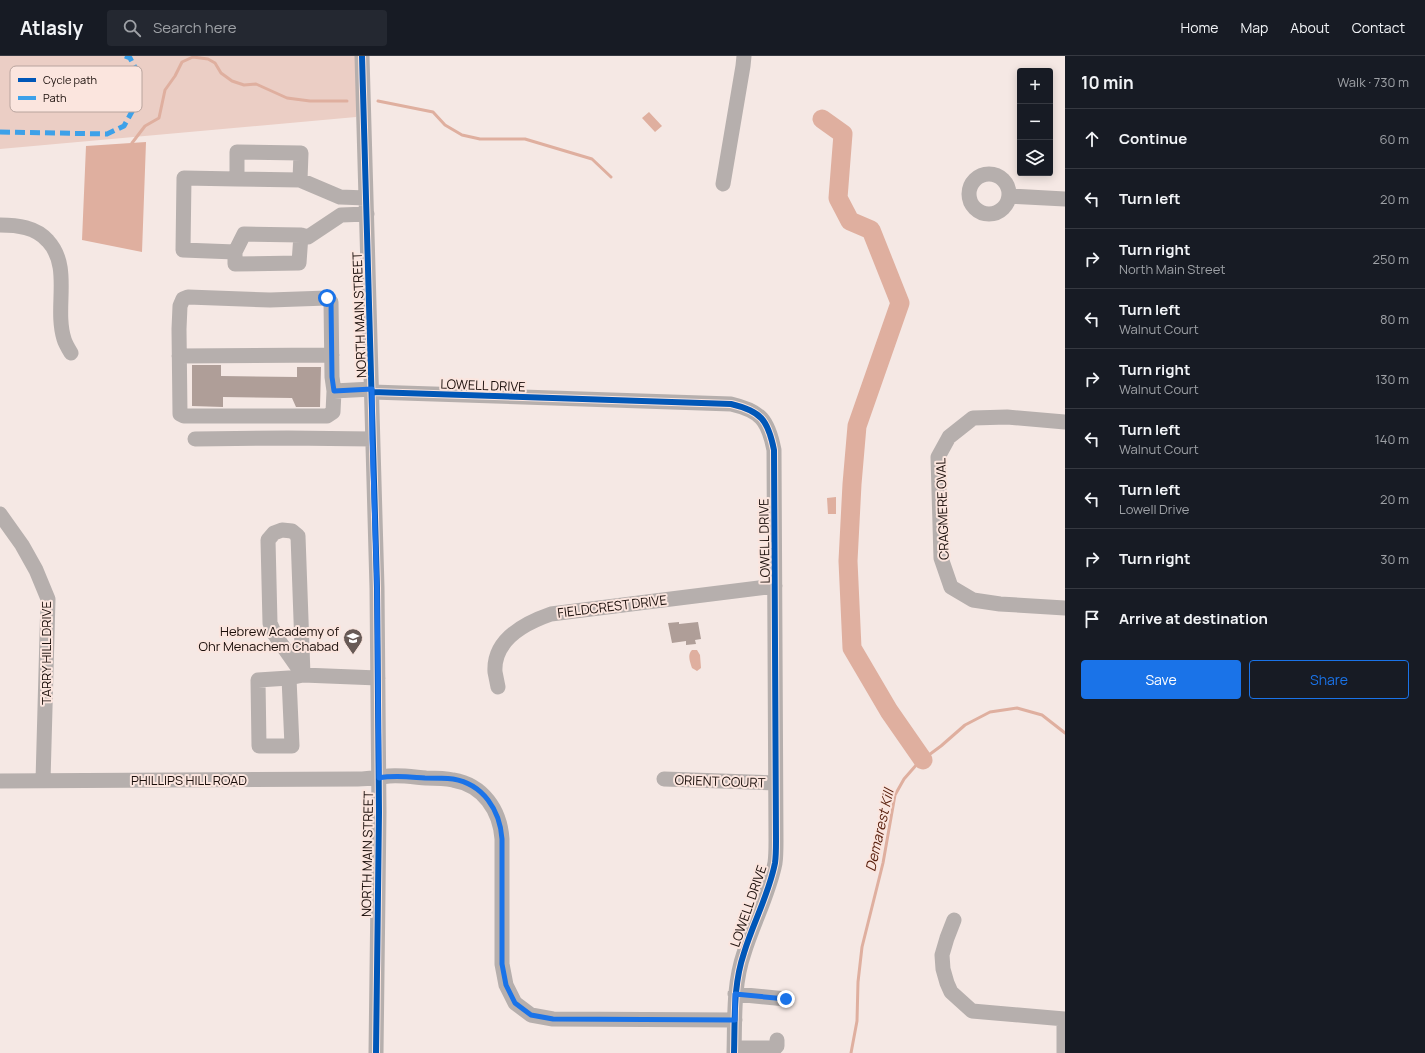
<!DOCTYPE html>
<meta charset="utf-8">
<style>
:root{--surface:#171b24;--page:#242831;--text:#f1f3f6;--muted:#9ea1a6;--line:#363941;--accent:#1a73e8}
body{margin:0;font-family:Manrope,sans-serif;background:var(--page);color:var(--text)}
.controls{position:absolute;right:12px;top:12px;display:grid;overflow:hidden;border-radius:4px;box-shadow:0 2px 10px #0003}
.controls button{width:36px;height:36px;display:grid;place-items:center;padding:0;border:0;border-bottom:1px solid var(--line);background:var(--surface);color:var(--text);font:20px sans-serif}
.stop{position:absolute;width:12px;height:12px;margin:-9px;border:3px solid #1a73e8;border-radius:50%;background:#fff}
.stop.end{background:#1a73e8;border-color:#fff;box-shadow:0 1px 4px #0008}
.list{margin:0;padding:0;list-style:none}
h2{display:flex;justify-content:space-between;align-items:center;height:52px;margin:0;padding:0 16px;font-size:17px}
h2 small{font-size:13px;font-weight:400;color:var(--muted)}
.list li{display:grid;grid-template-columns:26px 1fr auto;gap:12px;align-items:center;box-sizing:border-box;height:60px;padding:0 16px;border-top:1px solid var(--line)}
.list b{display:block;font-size:15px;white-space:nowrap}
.list p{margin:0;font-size:13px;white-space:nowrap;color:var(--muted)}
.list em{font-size:13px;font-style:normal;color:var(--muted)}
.actions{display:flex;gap:8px;padding:12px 16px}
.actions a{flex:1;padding:9px 0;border:1px solid var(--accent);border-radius:4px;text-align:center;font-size:14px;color:var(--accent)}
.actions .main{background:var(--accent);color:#fff}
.icon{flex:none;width:22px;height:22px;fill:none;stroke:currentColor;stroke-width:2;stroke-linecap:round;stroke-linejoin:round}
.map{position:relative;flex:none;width:1065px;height:997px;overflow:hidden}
header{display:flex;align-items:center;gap:24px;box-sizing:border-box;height:56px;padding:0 20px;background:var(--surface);border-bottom:1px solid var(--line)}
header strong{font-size:19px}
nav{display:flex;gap:22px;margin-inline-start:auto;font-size:14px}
.search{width:280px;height:36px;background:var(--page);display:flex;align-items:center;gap:10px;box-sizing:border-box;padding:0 14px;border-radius:4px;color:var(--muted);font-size:15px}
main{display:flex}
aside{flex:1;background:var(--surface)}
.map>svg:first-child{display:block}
.green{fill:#ebcec5}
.water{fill:#dfaf9f}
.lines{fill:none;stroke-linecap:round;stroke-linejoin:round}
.stream{stroke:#dfaf9f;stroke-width:3}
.river{stroke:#dfaf9f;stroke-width:19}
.building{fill:#af9e98}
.minor{stroke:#b6afad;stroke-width:15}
.quiet{stroke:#3da1e9;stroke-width:5;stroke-dasharray:10 5;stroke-linecap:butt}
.cycleway-casing{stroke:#fbe5de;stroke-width:8}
.cycleway{stroke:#0057b8;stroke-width:6}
.route{stroke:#1a73e8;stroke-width:5}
.labels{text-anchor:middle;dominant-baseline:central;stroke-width:4;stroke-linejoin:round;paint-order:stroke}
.street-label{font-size:13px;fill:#1a0e0a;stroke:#fbe5de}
.poi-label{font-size:13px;fill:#1a0e0a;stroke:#fbe5de;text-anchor:end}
.water-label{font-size:14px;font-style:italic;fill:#59200d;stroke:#fbe5de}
.key{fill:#fbe5de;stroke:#b8a49e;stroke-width:1}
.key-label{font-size:11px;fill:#1a0e0a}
</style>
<header>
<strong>Atlasly</strong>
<div class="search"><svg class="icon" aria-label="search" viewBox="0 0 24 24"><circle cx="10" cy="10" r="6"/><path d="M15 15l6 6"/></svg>Search here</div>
<nav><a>Home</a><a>Map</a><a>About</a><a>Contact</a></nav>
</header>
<main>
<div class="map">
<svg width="1065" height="997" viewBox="0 0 1065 997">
<rect width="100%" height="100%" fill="#f5e8e4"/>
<path class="green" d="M 0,0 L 358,0 L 356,61 L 0,93 Z"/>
<path class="water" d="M 649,56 L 662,70 L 655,76 L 642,62 Z
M 146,86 L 142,196 L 82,184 L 86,90 Z
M 836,441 L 836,458 L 828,458 L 827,442 Z
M 692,594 L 697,594 L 700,599 L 701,612 L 697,615 L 692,612 C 690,606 687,599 692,594 Z"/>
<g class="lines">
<path class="stream" d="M 378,45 L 433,56 L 445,69 L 462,79 L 480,83 L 525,83 L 592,103 L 611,121
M 132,87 L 145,70 L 159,62 L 165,34 L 175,20 L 182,6 L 193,1 L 208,3 L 215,7 L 221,17 L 232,25 L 244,29 L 256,28 L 287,42 L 310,45 L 347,45
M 851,997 L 857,965 L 858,926 L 862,891 L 883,807 L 895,739 L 904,723 L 918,707 L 941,690 L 965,669 L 990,656 L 1017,652 L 1042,659 L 1065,677"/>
<path class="river" d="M 822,63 L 843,78 L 838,142 L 850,165 L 871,174 L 900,247 L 857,370 L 852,428 L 848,505 L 852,592 L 889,655 L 923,704"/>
</g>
<path class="building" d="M 192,309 L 221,309 L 221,320 L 297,321 L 297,311 L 321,311 L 320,351 L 296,351 L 292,342 L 223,341 L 223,351 L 192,350 Z
M 679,566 L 679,568 L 698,566 L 701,583 L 695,584 L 696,588 L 686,589 L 686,585 L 672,587 L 668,567 Z"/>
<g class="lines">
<path class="minor" d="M 362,0 L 377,532 L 379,756 L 376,997
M969 138a20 20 0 1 1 40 0a20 20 0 1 1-40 0Z
M 237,123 L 300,124
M 723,128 L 743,10 L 744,0
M 1009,140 L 1065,143
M 366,142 L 340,141 L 300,124 L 301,97 L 237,96 L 237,123 L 184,122 L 183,194 L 235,196 L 244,178 L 301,179 L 308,181 L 341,159 L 367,158
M 0,169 C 17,169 36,171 48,185 C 72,211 54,251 64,283 C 65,287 68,292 71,297
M 235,196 L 235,208 L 299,207 L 301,179
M 179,300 L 332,299
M 334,335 L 333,356 L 327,360 L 184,360 L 180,358 L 179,273 L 180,250 L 183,243 L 188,241 L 270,244 L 327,242 L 331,246 L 332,321 L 334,335 L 372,333
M 372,336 L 731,348 C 761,355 768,364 774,394 L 776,785 C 776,792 776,800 775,807 C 769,838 753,867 744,897 C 733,929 735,963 734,997
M 1065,366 L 1007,361 L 973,362 L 949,381 L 938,401 L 941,502 L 951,531 L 973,544 L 1000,548 L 1065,552
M 195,383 L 288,382 L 372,383
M 0,458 L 22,489 L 36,514 L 48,543 L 43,725
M 282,474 L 292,475 L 298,480 L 303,619 L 275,579 L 270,567 L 268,484 L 274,477 Z
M 289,622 L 258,624 L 259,690 L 292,690 L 289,622 L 303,619 L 378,622
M 498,631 C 497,626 496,621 495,616 C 493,584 525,567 551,558 L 775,530
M 664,723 L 775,727
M 0,725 L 358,723 C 369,723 379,721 389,720 C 401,719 414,721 426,722 C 435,722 444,722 453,724 C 483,729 500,754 502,783 L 502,908 L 506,929 L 515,947 L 531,959 L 553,963 L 735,964
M 954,864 L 947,882 L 942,899 L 943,913 L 947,927 L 951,936 L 972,955 L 1065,963
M 735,938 L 786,943
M 734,992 L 775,992 L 777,990 L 777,984
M 1064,997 L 1064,963"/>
<path class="quiet" d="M 0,76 L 107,78 L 124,70 L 135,50 L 137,31 L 137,15 L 130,2 L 125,0"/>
<defs>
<path id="cycleway" d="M 362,0 L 377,532 L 379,756 L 376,997
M 372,336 L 731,348 C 761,355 768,364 774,394 L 776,785 C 776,792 776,800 775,807 C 769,838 753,867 744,897 C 733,929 735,963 734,997"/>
</defs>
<use href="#cycleway" class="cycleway-casing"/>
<use href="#cycleway" class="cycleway"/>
</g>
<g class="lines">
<path class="route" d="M 327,242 L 331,246 L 332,321 L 334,335 L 372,333 L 372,383 L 377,532 L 379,722 C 394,719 409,721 425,722 C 434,722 444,722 453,723 C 483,728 500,754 502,783 L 502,908 L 506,929 L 515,947 L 531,959 L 553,963 L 735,964 L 735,938 L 786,943"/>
</g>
<defs>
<symbol id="school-pin" viewBox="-11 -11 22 30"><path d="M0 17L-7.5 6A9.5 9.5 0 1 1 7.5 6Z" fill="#675a56" stroke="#fbe5de"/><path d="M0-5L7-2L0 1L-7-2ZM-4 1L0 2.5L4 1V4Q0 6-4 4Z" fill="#fff"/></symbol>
</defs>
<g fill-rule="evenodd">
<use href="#school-pin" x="342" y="571" width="22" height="30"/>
</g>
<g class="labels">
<g class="street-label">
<text transform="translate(359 259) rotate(-92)">NORTH MAIN STREET</text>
<text transform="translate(483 329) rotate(2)">LOWELL DRIVE</text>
<text transform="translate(942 453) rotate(-92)">CRAGMERE OVAL</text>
<text transform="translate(764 485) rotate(-91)">LOWELL DRIVE</text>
<text transform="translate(612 550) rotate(-7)">FIELDCREST DRIVE</text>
<text transform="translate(46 597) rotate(-90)">TARRY HILL DRIVE</text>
<text x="189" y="724">PHILLIPS HILL ROAD</text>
<text transform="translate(720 725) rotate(2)">ORIENT COURT</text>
<text transform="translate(367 798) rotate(-89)">NORTH MAIN STREET</text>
<text transform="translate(748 850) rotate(-71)">LOWELL DRIVE</text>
</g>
<g class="poi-label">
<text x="339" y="575">Hebrew Academy of<tspan x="339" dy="15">Ohr Menachem Chabad</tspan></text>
</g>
<g class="water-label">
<text transform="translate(879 774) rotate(-77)">Demarest Kill</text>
</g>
</g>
<rect x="10" y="10" width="132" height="46" rx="6" class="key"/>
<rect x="18" y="22" width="18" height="4" fill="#0057b8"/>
<rect x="18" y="40" width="18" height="4" fill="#3da1e9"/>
<g class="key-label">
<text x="43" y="28">Cycle path</text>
<text x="43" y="46">Path</text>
</g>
</svg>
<div class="controls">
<button>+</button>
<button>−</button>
<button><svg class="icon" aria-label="layers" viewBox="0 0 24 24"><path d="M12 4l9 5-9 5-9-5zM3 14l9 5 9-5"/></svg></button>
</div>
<div class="stop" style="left:327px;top:242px"></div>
<div class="stop end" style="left:786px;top:943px"></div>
</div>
<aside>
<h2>10 min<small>Walk · 730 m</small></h2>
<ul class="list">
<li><svg class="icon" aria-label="ahead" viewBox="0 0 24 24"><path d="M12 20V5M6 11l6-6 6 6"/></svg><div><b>Continue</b></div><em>60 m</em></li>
<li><svg class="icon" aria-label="left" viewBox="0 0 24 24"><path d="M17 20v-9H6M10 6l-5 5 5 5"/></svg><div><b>Turn left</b></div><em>20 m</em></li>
<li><svg class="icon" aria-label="right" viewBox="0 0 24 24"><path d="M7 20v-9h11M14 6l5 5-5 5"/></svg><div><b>Turn right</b><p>North Main Street</p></div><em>250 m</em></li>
<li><svg class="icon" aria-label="left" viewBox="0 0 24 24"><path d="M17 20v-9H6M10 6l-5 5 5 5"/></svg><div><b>Turn left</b><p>Walnut Court</p></div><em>80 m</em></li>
<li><svg class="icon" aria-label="right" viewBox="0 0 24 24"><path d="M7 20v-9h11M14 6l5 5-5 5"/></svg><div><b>Turn right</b><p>Walnut Court</p></div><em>130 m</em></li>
<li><svg class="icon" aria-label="left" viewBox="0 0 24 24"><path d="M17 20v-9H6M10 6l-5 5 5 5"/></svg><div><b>Turn left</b><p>Walnut Court</p></div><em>140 m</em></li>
<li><svg class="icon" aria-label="left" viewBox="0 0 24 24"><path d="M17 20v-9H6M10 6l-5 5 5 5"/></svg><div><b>Turn left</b><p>Lowell Drive</p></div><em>20 m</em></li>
<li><svg class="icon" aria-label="right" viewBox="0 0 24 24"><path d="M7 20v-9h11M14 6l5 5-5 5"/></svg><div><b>Turn right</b></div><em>30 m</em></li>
<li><svg class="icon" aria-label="arrive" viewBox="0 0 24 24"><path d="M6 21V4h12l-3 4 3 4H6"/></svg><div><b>Arrive at destination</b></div></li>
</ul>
<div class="actions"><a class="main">Save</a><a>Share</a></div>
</aside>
</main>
